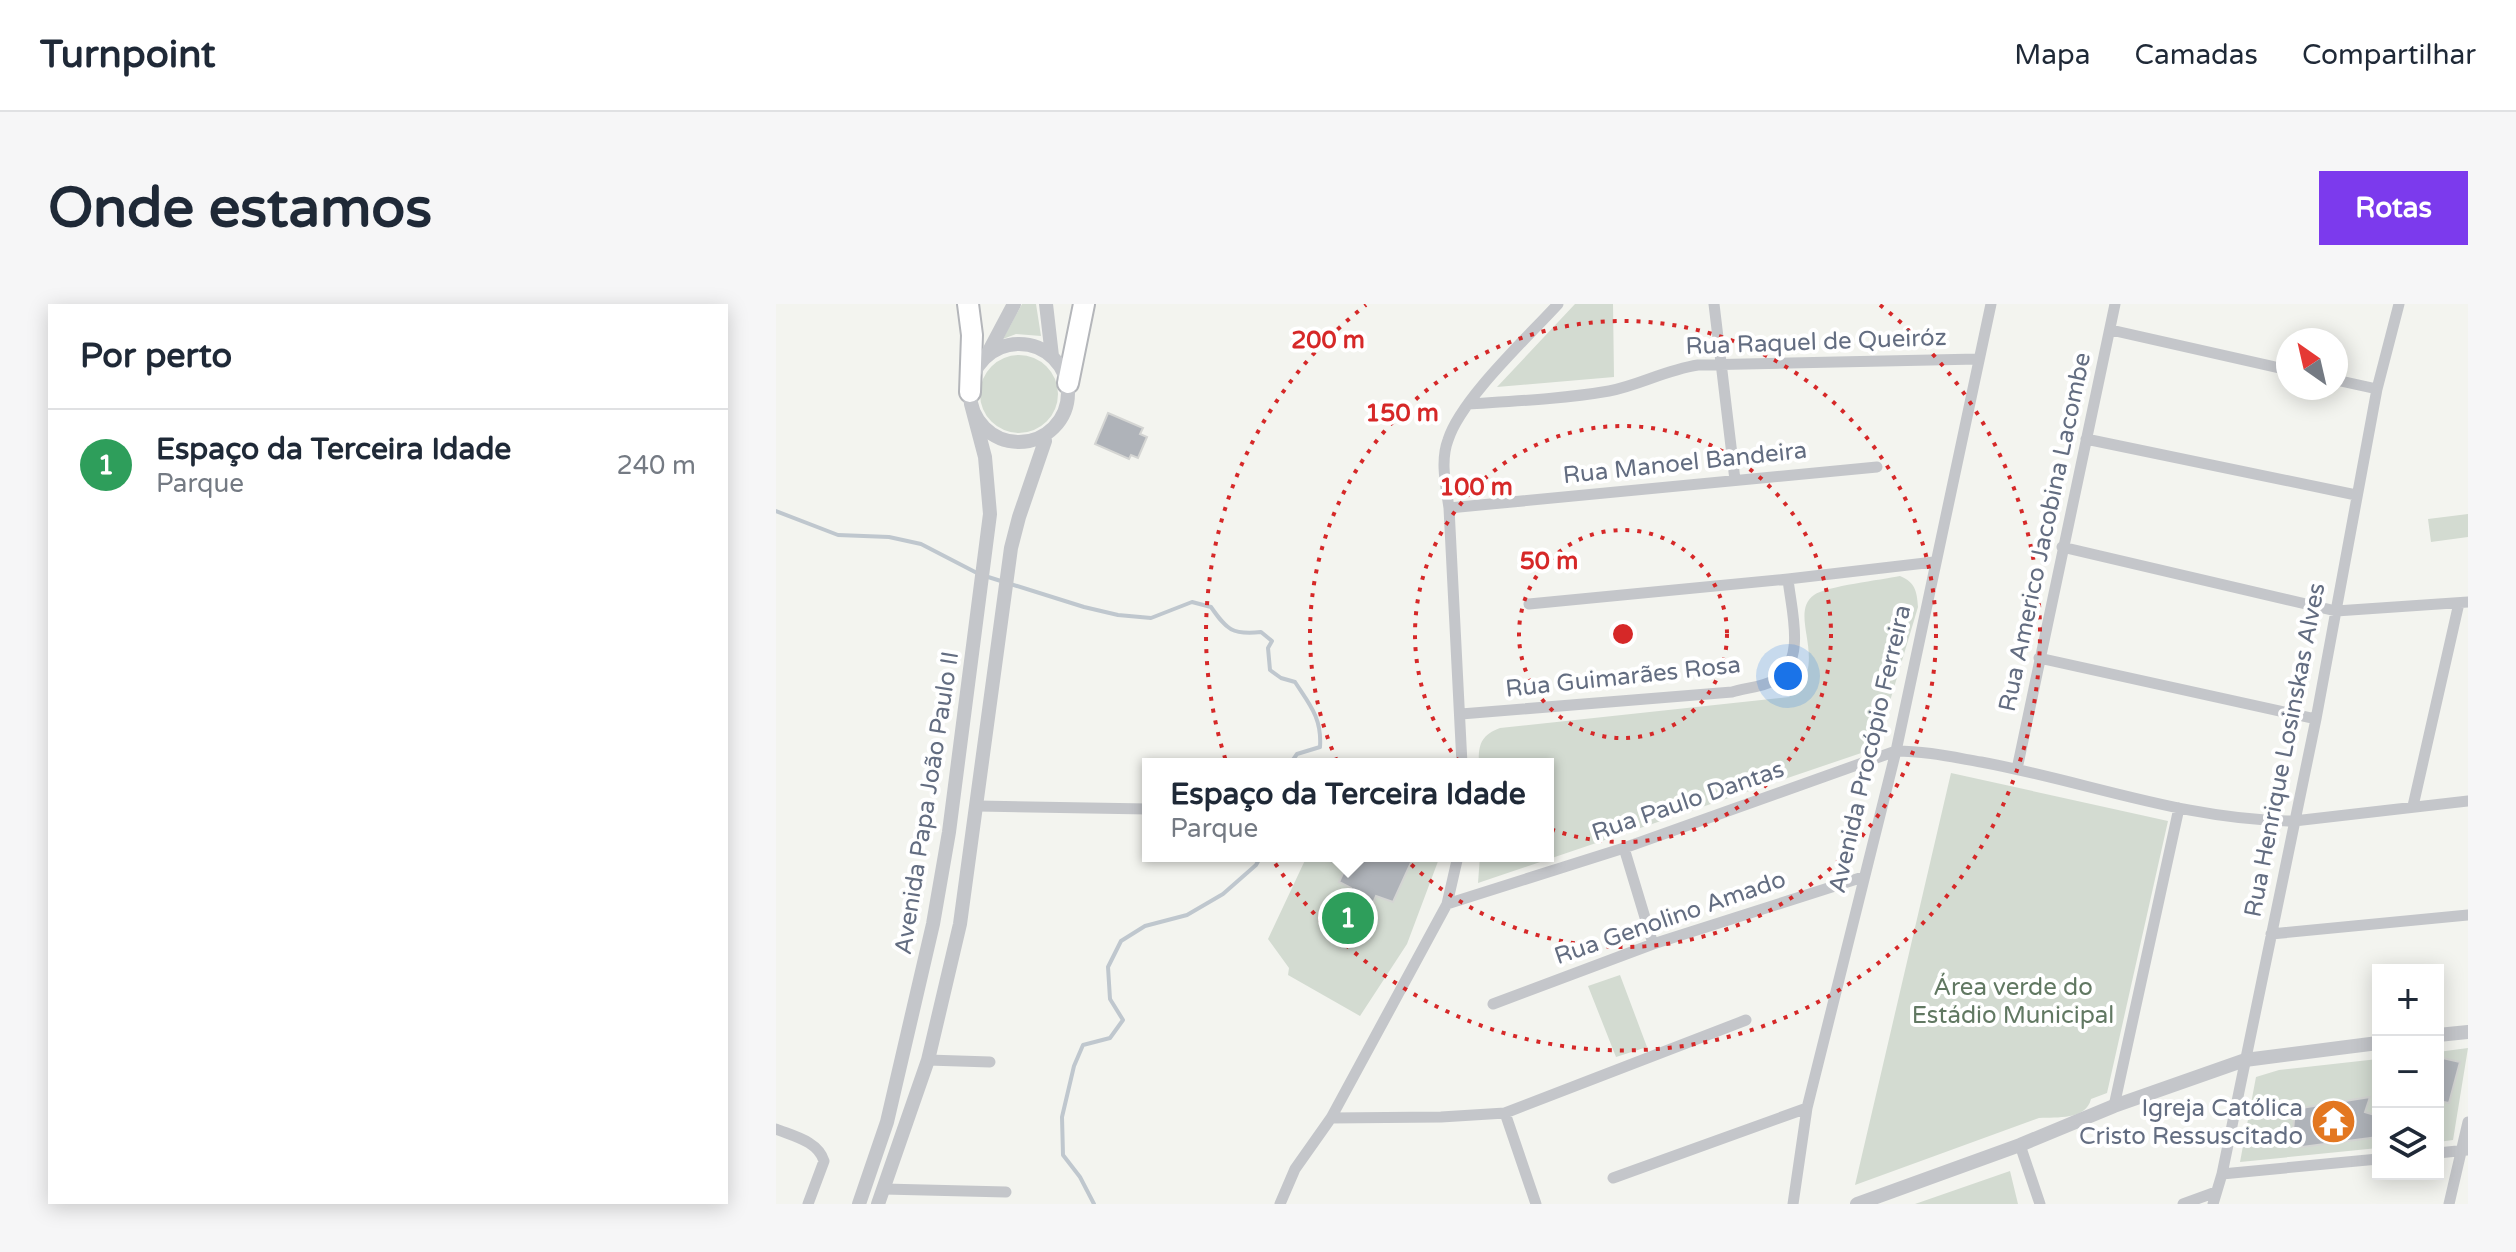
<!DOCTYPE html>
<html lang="pt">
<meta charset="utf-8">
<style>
:root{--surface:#fff;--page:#f6f6f7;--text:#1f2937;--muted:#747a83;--line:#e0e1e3;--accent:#7c3aed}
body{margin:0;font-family:"Varela Round",sans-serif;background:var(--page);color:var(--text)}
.controls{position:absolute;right:24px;bottom:24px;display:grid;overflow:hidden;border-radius:0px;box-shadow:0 4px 20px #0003}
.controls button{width:72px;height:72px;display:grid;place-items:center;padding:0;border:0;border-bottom:2px solid var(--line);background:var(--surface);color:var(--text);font:40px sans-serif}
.compass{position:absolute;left:1500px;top:24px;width:72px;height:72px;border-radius:50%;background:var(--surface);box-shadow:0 4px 20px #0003;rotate:326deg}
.you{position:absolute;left:1012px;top:372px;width:28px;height:28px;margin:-20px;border:6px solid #fff;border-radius:50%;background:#1a73e8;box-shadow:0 0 0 12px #1a73e833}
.badge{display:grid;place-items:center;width:52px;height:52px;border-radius:50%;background:var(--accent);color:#fff;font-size:26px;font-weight:700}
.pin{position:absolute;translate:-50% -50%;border:4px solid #fff;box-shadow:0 2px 8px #0006}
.popup{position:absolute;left:366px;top:454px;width:412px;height:104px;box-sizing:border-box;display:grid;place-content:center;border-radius:0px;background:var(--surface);filter:drop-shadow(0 2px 6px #0005);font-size:26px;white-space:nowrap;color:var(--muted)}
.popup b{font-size:30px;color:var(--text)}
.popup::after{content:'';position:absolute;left:50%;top:100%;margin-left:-16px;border:16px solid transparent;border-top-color:var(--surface)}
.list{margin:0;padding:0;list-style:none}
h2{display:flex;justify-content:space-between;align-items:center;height:104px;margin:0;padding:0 32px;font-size:34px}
h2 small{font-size:26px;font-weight:400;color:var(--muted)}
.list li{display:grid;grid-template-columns:52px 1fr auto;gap:24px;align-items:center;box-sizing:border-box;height:112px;padding:0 32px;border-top:2px solid var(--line)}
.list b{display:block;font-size:30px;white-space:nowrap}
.list p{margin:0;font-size:26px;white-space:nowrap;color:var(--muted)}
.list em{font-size:26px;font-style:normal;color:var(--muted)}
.icon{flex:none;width:44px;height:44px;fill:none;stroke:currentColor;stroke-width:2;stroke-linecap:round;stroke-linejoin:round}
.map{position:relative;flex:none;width:1692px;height:900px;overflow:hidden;border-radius:0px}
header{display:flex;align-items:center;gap:48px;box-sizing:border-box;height:112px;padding:0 40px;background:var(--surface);border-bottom:2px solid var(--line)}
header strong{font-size:38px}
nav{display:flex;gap:44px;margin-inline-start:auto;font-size:28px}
.intro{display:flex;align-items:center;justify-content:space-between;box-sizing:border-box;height:192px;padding:0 48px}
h1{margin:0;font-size:56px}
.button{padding:20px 36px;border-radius:0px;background:var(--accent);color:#fff;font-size:28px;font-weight:700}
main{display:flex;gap:48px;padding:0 48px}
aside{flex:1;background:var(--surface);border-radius:0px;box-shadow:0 4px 20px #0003}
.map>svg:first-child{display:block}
.green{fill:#d3dbd1}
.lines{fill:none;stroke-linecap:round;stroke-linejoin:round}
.stream{stroke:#bfc7ce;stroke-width:4}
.building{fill:#afb3b9;stroke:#d4d5d3;stroke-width:2}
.motorway-casing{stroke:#b4b6ba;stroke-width:24}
.minor{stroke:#c4c6ca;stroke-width:11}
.tertiary{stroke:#c4c6ca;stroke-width:14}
.motorway{stroke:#fff;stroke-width:20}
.ring{fill:none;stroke:#d62828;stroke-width:4;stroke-dasharray:4 8}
.labels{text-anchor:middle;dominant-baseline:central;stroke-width:8;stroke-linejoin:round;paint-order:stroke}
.street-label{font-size:24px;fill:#636d81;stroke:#fff}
.park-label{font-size:24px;fill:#617862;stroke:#fff}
.poi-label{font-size:24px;fill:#636d81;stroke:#fff;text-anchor:end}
.centre{fill:#d62828;stroke:#fff;stroke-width:4}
.ring-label{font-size:24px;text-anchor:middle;font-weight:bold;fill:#d62828;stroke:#fff;stroke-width:8;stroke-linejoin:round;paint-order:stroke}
</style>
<header>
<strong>Turnpoint</strong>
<nav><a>Mapa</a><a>Camadas</a><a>Compartilhar</a></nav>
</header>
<div class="intro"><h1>Onde estamos</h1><a class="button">Rotas</a></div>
<main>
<aside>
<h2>Por perto<small></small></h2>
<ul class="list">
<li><span class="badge" style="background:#2e9e5b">1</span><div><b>Espaço da Terceira Idade</b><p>Parque</p></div><em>240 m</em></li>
</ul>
</aside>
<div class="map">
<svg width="1692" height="900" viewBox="0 0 1692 900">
<rect width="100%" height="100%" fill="#f3f4ef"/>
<path class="green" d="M 246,0 L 260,0 L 265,32 L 240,30 L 227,35 Z
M 799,0 L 837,0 L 838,73 L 721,83 Z
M204 90a39 39 0 1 1 78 0a39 39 0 1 1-78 0Z
M 1692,210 L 1692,233 L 1655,238 L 1652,215 Z
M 1124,272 C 1139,278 1141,287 1142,303 L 1100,444 L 702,579 L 704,552 L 772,552 L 772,460 L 703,460 C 702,441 705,431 724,424 L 1013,393 C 1057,361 1010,311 1038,291 C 1051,282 1105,276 1124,272 Z
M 1175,469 L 1392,517 L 1331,789 L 1315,795 C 1310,816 1281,813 1263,814 L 1079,881 Z
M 531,552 L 664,552 L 631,640 L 584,712 L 512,671 L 513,664 L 492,635 Z
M 844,671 L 871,743 L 840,753 L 812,682 Z
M 1692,744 L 1677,836 L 1662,838 L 1662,748 Z
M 1602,755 L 1602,844 L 1464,858 L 1480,773 L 1503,766 Z
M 1234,867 L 1242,900 L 1139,900 Z"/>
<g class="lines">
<path class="stream" d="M 0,207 L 62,231 L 113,233 L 145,240 L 201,269
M 209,272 L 308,303 L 342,311 L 375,314 L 416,298 L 435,303 C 451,326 456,331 485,328 L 496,337 L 492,344 L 494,366 L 505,374 L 519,378 C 534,401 546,414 544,443 L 521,450 L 514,460
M 318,900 L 304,873 L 287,851 L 286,813 L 298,762 L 307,741 L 334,734 L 347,716 L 334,695 L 332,663 L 345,637 L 369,622 L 411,611 L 447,590 L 480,561 L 485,552"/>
</g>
<path class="building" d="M 332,109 L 367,124 L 364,130 L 371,133 L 362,154 L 355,151 L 353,155 L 319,140 Z
M 575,552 L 638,552 L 617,598 L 600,592 L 595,604 L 571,593 L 575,584 L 563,578 Z
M 1662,753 L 1684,758 L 1673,799 L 1662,797 Z
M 1594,793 L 1589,808 L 1602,812 L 1602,833 L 1526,843 L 1517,827 L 1519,805 Z"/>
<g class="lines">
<defs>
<path id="motorway" d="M 192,0 L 196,31 L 194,88
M 292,79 L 308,0"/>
</defs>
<use href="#motorway" class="motorway-casing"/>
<path class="minor" d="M 938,0 L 959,176
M 1335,26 L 1512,66
M 1560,76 L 1601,85
M 692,100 C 739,97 787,95 833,87 C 864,81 889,66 922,61 L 1202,55
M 1310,135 L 1580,191
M 673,204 L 1101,163
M 1286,243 L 1560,307 L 1692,298
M 753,300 L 1012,275 L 1158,258
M 1263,354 L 1540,415
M 685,410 L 956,388 C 969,384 987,383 999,376 C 1031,357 1015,306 1012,275
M 686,460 L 673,204 C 670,182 664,157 672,136 C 685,95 751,34 782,0
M 1241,465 L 1339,0
M 202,502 L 372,505
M 1637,502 L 1683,299
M 848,544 L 877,640
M 671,600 L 848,544 L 1120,447 C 1149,447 1176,453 1205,458 C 1309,477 1411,517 1518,517 L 1692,497
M 1495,630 L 1692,611
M 717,700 L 877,640 L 1087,573
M 152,756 L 214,758
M 1338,802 L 1403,504
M 729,809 L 760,900
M 555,814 L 665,813 L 729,809 L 970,716
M 0,825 C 17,832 42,837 48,857 L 32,900
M 1244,841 L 1264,900
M 1662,849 L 1691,846
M 1446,870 L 1602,855
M 837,874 L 1031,804
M 108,885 L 230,888
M 504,900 L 519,865 L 555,814 L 671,600 L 682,552
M 1017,900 L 1031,804 L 1120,447 L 1215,0
M 1407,900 L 1440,888
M 1437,900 L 1446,870 L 1540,415 L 1601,85 L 1623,0
M 1673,900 L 1692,818"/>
<path class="tertiary" d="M 270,0 L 276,52
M194 89a49 49 0 1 1 98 0a49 49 0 1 1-98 0Z
M 212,49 L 238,0
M 1662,731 L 1692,728
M 83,900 L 111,818 L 157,620 L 173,528 L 214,210 L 209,153 L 195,100
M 102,900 L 152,756 L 184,620 L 235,244 L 243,213 L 269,137 L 267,133
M 1081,900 L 1244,841 L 1338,802 L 1469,756 L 1602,739"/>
<use href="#motorway" class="motorway"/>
</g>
<g class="ring">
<circle cx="847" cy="330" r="104"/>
<circle cx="847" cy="330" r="208"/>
<circle cx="847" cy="330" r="313"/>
<path d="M1104 1A417 417 0 1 1 590 1"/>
</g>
<defs>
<symbol id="temple-disc" viewBox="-11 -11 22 22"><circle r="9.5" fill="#e37720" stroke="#fff"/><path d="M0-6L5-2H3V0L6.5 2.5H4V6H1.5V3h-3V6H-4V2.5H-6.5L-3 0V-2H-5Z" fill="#fff"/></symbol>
</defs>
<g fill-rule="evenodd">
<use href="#temple-disc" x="1532" y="792" width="51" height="51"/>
</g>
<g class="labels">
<g class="street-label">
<text transform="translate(1040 38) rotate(-2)">Rua Raquel de Queiróz</text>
<text transform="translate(909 159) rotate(-6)">Rua Manoel Bandeira</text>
<text transform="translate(1269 228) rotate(-78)">Rua Americo Jacobina Lacombe</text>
<text transform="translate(847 373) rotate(-6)">Rua Guimarães Rosa</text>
<text transform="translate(1094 445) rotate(-77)">Avenida Procópio Ferreira</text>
<text transform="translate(1509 446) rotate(-79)">Rua Henrique Losinskas Alves</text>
<text transform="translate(912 497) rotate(-19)">Rua Paulo Dantas</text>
<text transform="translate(151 499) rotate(-81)">Avenida Papa João Paulo II</text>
<text transform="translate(894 614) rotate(-19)">Rua Genolino Amado</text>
</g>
<g class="park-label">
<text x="1237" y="683">Área verde do<tspan x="1237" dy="28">Estádio Municipal</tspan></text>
</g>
<g class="poi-label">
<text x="1527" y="804">Igreja Católica<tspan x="1527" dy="28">Cristo Ressuscitado</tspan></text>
</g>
</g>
<circle cx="847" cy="330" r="12" class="centre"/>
<g class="ring-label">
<text x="552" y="44">200 m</text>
<text x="626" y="117">150 m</text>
<text x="700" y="191">100 m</text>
<text x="773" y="265">50 m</text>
</g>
</svg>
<div class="controls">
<button>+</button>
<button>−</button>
<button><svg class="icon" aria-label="layers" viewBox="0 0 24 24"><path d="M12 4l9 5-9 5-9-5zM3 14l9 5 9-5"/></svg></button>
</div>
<svg class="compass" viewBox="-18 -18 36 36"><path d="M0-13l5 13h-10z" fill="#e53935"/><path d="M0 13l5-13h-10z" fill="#747a83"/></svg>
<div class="you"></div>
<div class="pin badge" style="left:572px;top:614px;background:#2e9e5b">1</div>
<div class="popup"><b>Espaço da Terceira Idade</b>Parque</div>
</div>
</main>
